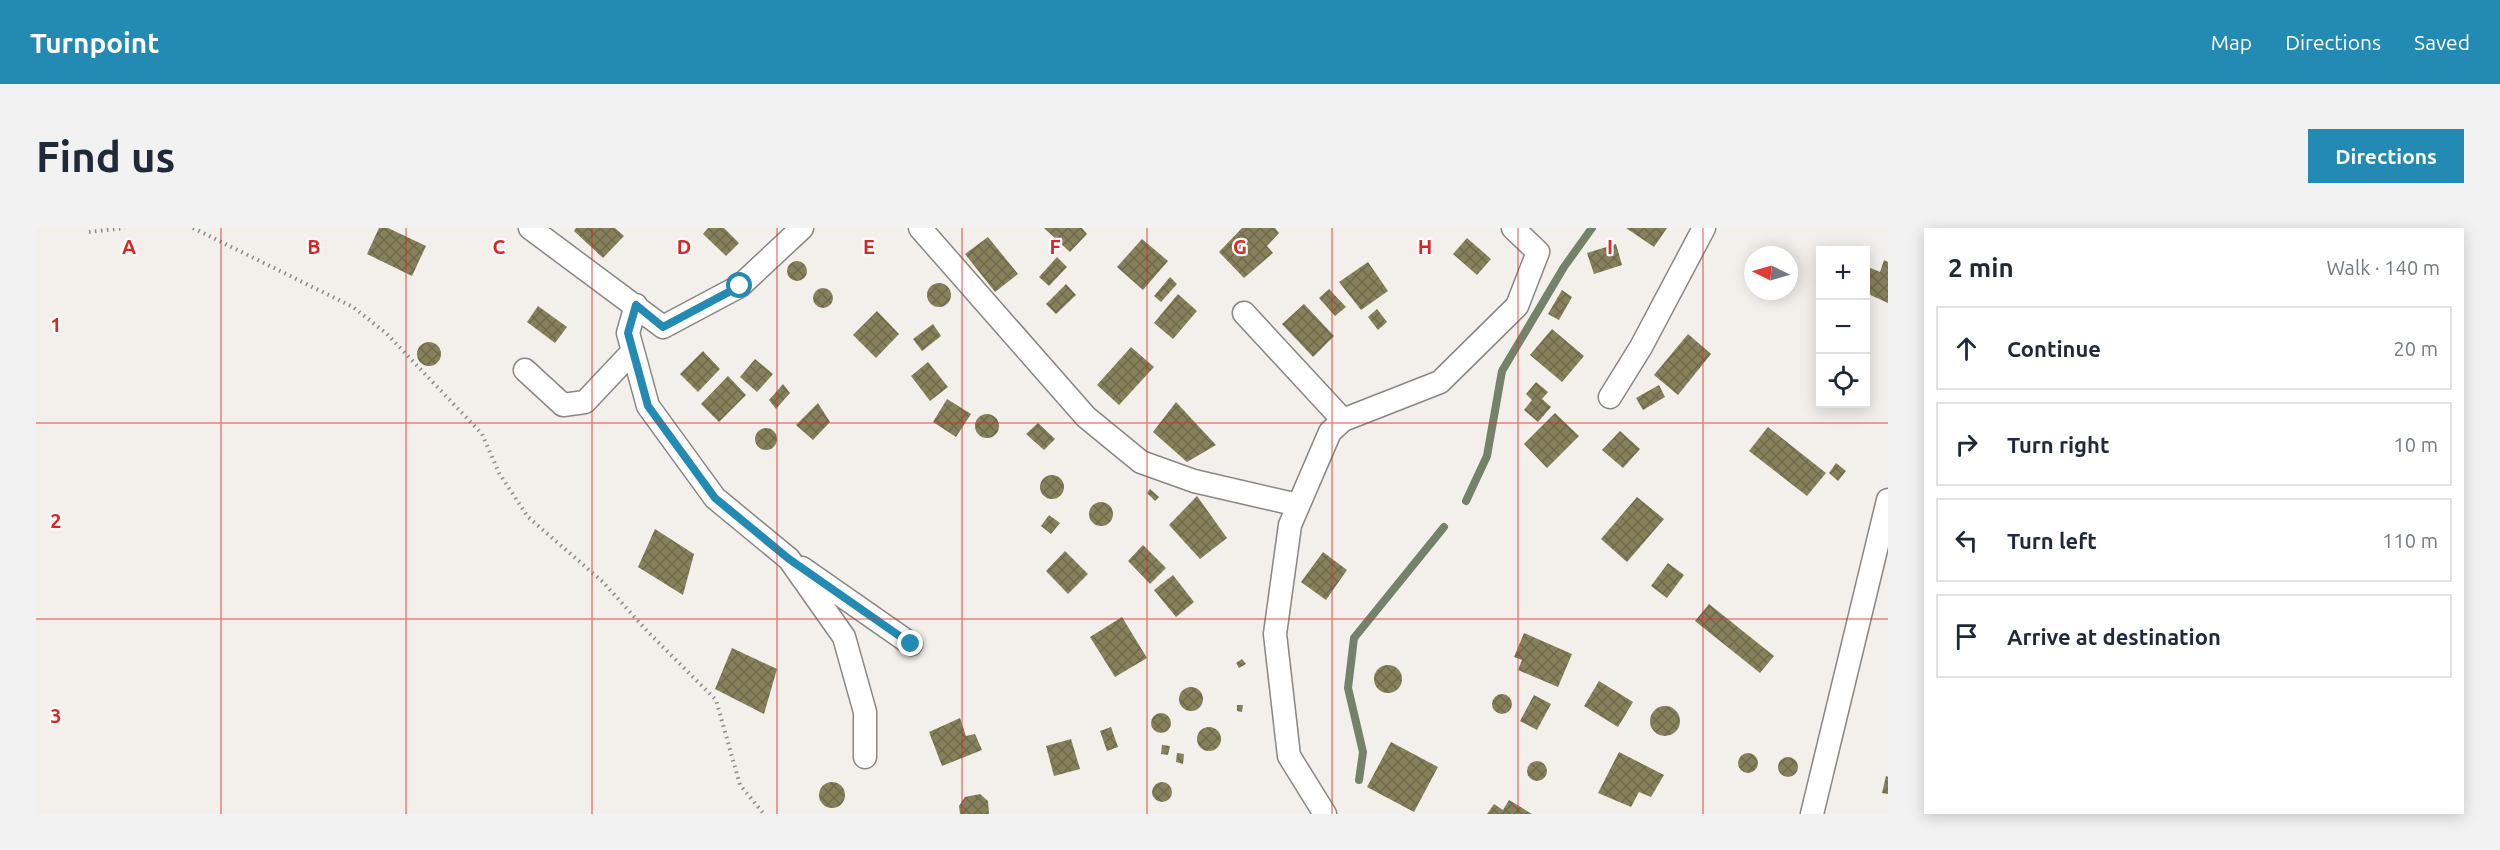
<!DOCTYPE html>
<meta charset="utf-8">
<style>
:root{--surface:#fff;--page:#f2f2f3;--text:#1f2937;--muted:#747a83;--line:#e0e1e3;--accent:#238bb3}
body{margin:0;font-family:Ubuntu,sans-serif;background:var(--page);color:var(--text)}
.controls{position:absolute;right:18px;top:18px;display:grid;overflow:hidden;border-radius:0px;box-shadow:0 3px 15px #0003}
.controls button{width:54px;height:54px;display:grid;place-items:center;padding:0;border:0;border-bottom:2px solid var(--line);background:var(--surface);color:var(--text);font:30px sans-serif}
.compass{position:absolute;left:1708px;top:18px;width:54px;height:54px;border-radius:50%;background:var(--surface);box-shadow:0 3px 15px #0003;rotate:275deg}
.stop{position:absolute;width:18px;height:18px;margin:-14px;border:4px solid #238bb3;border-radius:50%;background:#fff}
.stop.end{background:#238bb3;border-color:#fff;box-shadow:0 2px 6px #0008}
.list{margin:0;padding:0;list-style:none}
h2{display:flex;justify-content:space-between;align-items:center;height:78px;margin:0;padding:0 24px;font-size:26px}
h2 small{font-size:20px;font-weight:400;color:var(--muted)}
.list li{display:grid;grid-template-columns:39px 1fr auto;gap:18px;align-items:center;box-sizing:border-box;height:84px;margin:0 12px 12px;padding:0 12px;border:2px solid var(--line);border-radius:0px}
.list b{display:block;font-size:22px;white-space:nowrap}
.list em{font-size:20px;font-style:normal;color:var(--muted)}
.icon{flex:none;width:33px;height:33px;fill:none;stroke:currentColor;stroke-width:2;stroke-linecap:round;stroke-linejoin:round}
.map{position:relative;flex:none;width:1852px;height:586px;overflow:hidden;border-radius:0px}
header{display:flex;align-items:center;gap:36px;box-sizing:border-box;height:84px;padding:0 30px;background:var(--accent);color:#fff}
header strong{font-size:28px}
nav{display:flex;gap:33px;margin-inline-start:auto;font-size:21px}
.intro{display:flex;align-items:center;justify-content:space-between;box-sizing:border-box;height:144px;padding:0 36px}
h1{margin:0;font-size:42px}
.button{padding:15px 27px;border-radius:0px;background:var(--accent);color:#fff;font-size:21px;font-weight:700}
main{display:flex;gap:36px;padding:0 36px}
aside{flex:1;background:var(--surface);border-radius:0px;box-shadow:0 3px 15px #0003}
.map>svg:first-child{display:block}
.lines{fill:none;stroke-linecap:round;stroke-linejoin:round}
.stream{stroke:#74826a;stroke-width:8}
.building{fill:url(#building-cross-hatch)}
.minor-casing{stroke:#898683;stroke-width:25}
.path{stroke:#8c8a87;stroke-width:4;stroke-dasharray:1.5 4.5;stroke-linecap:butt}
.minor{stroke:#fff;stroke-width:22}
.route{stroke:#238bb3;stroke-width:8}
.grid{fill:none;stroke:#d62828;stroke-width:1.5;stroke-opacity:0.55}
.grid-label{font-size:20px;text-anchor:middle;font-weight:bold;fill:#d62828;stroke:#fffcfa;stroke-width:4.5;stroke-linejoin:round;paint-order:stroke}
</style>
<header>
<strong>Turnpoint</strong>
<nav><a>Map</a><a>Directions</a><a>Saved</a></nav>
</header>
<div class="intro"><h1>Find us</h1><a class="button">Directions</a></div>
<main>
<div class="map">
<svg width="1852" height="586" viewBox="0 0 1852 586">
<defs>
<pattern id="building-cross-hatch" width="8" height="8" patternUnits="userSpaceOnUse" patternTransform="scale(1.5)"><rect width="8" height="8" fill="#87815b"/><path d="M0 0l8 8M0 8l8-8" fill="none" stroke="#6e694a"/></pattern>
</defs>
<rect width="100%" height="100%" fill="#f3efeb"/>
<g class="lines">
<path class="stream" d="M 1430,273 L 1451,228 L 1466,143 L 1528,39 L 1556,0
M 1323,552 L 1327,524 L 1312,460 L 1318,410 L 1408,299"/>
</g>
<path class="building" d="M 343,0 L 352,0 L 390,18 L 376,48 L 331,26 Z
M 540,0 L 579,0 L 588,8 L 567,30 L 538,3 Z
M 672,0 L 688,0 L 703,15 L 690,28 L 667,6 Z
M 1008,0 L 1046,0 L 1051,6 L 1034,24 Z
M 1206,0 L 1239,0 L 1243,5 L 1231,18 L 1237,25 L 1208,50 L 1183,24 Z
M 1590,0 L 1631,0 L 1618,19 Z
M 952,9 L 982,46 L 959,64 L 929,26 Z
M 1431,10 L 1455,31 L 1441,47 L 1417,26 Z
M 1106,11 L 1132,33 L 1107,62 L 1081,39 Z
M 1580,16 L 1586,37 L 1558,46 L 1551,25 Z
M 1021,29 L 1031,39 L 1013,58 L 1003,49 Z
M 1848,32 L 1852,34 L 1852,75 L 1830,65 L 1830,38 L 1844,44 Z
M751 43a10 10 0 1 1 20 0a10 10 0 1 1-20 0Z
M 1332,34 L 1352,63 L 1325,82 L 1303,54 Z
M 1134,49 L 1141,56 L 1125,74 L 1118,68 Z
M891 67a12 12 0 1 1 24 0a12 12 0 1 1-24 0Z
M 1030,56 L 1040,67 L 1020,86 L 1010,76 Z
M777 70a10 10 0 1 1 20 0a10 10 0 1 1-20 0Z
M 1293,61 L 1310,79 L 1299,88 L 1283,70 Z
M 1526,62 L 1536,69 L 1523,92 L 1512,86 Z
M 1142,66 L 1161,83 L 1137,111 L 1118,95 Z
M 1268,76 L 1298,108 L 1277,129 L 1246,96 Z
M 502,78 L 531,99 L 519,115 L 491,94 Z
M 1341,81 L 1351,94 L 1342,102 L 1332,89 Z
M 841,83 L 863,106 L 840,130 L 817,107 Z
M 897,96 L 905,108 L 886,123 L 877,111 Z
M 1516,101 L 1548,128 L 1526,154 L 1494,127 Z
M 1652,106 L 1675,126 L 1642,167 L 1618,147 Z
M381 126a12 12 0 1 1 24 0a12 12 0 1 1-24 0Z
M 1095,119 L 1118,139 L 1083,177 L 1061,157 Z
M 667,123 L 684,141 L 662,164 L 644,146 Z
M 719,131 L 737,146 L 721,164 L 704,149 Z
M 892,134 L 912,159 L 894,173 L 875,148 Z
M 692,148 L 710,167 L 683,194 L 665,176 Z
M 1500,154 L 1512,164 L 1506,171 L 1515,179 L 1502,194 L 1488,182 L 1496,172 L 1490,166 Z
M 747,156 L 754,165 L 740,181 L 733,172 Z
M 1623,157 L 1629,169 L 1607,182 L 1600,170 Z
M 911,171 L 935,186 L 920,209 L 897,194 Z
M 1140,174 L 1180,217 L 1151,234 L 1117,204 Z
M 782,175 L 794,194 L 777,212 L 760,197 Z
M 1519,185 L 1543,208 L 1511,240 L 1488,216 Z
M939 198a12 12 0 1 1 24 0a12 12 0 1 1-24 0Z
M 1002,195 L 1019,211 L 1008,222 L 990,206 Z
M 1732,199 L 1790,245 L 1771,268 L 1713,223 Z
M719 211a11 11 0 1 1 22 0a11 11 0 1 1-22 0Z
M 1584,203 L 1604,221 L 1587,240 L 1566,222 Z
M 1800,235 L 1810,243 L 1802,253 L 1793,245 Z
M1004 259a12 12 0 1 1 24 0a12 12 0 1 1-24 0Z
M 1114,261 L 1123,269 L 1119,273 L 1111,265 Z
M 1161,268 L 1191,310 L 1164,331 L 1133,297 Z
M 1601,269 L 1628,291 L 1591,334 L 1565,311 Z
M1053 286a12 12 0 1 1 24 0a12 12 0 1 1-24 0Z
M 1013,287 L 1024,295 L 1015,306 L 1005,298 Z
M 619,301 L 658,326 L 647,367 L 602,339 Z
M 1107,317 L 1130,340 L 1114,356 L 1092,333 Z
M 1029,323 L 1052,346 L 1032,366 L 1010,343 Z
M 1287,324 L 1311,342 L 1290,372 L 1265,354 Z
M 1632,335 L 1648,347 L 1631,370 L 1615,358 Z
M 1137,347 L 1158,374 L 1140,389 L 1118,362 Z
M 1673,376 L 1738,428 L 1724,445 L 1659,393 Z
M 1086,389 L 1111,430 L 1079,449 L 1054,409 Z
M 1488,405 L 1536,426 L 1522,459 L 1482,442 L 1486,432 L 1478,429 Z
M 696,420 L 741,441 L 728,486 L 679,461 Z
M 1206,431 L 1210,436 L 1203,440 L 1200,435 Z
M1338 451a14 14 0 1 1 28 0a14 14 0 1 1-28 0Z
M 1563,453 L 1597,474 L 1582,499 L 1548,478 Z
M1143 471a12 12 0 1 1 24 0a12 12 0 1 1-24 0Z
M1456 476a10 10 0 1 1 20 0a10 10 0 1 1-20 0Z
M 1498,467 L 1515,476 L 1501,502 L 1484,493 Z
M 1201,477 L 1207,477 L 1206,484 L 1201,483 Z
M1614 493a15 15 0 1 1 30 0a15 15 0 1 1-30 0Z
M1115 495a10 10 0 1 1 20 0a10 10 0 1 1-20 0Z
M 924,490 L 930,508 L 939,506 L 946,522 L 906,538 L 893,504 Z
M 1075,499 L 1082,519 L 1071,523 L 1064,503 Z
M1161 511a12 12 0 1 1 24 0a12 12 0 1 1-24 0Z
M 1035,511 L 1044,541 L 1018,548 L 1010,518 Z
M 1355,514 L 1402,539 L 1378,584 L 1331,559 Z
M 1126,517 L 1134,518 L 1132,527 L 1125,526 Z
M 1583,524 L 1628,547 L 1615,569 L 1603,564 L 1595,579 L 1562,565 Z
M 1141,525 L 1148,526 L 1147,536 L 1140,534 Z
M1702 535a10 10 0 1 1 20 0a10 10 0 1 1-20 0Z
M1742 539a10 10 0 1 1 20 0a10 10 0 1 1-20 0Z
M1491 543a10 10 0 1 1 20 0a10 10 0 1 1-20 0Z
M 1850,548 L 1852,549 L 1852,566 L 1846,565 Z
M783 567a13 13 0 1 1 26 0a13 13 0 1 1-26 0Z
M1116 564a10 10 0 1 1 20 0a10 10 0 1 1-20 0Z
M 944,566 L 952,573 L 953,586 L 924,586 L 923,578 L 929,569 Z
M 1473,572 L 1496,586 L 1451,586 L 1458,576 L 1467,582 Z"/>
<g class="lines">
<defs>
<path id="minor" d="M 494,0 L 627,99 L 704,58 L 766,0
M 884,0 L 1050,189 L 1105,234 L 1158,253 L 1262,277
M 600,77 L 592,105 L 612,178 L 679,270 L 753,331 L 808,409 L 829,484 L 829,529
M 1208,85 L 1307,192
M 489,142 L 527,177 L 549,174 L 597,123
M 1574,169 L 1605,119 L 1668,0
M 766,340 L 875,416
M 1289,586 L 1253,528 L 1239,406 L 1254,297 L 1294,204 L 1307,192 L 1404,154 L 1481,78 L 1502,24 L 1477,0
M 1776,586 L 1852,272"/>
</defs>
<use href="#minor" class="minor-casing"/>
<path class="path" d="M 157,0 L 317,79 L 351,106 L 446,206 L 463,245 L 492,289 L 567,354 L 611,403 L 680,472 L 704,557 L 728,586
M 53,4 L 89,0"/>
<use href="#minor" class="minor"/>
</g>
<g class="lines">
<path class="route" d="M 704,58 L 627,99 L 600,77 L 592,105 L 612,178 L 679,270 L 753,331 L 875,416"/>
</g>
<path class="grid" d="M 185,0 L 185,586M 370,0 L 370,586M 556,0 L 556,586M 741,0 L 741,586M 926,0 L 926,586M 1111,0 L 1111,586M 1296,0 L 1296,586M 1482,0 L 1482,586M 1667,0 L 1667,586M 0,195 L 1852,195M 0,391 L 1852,391"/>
<g class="grid-label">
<text x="93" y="26">A</text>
<text x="278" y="26">B</text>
<text x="463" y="26">C</text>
<text x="648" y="26">D</text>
<text x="833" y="26">E</text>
<text x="1019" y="26">F</text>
<text x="1204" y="26">G</text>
<text x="1389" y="26">H</text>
<text x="1574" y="26">I</text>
<text x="20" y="104">1</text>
<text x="20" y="300">2</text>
<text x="20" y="495">3</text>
</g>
</svg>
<div class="controls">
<button>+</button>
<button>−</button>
<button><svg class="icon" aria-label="locate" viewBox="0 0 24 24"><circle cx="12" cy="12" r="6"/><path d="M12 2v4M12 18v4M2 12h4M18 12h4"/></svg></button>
</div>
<svg class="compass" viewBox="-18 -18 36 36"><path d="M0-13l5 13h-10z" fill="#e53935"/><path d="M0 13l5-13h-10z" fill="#747a83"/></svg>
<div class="stop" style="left:704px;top:58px"></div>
<div class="stop end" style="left:875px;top:416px"></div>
</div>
<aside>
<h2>2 min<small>Walk · 140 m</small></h2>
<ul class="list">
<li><svg class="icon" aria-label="ahead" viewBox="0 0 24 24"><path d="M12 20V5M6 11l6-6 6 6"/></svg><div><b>Continue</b></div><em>20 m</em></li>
<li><svg class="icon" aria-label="right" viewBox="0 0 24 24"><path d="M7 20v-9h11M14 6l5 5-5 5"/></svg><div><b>Turn right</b></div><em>10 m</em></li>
<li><svg class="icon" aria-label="left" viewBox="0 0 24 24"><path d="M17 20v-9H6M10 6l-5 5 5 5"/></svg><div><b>Turn left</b></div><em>110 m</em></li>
<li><svg class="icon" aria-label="arrive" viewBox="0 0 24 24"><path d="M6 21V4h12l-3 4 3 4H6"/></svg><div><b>Arrive at destination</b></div></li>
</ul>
</aside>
</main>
